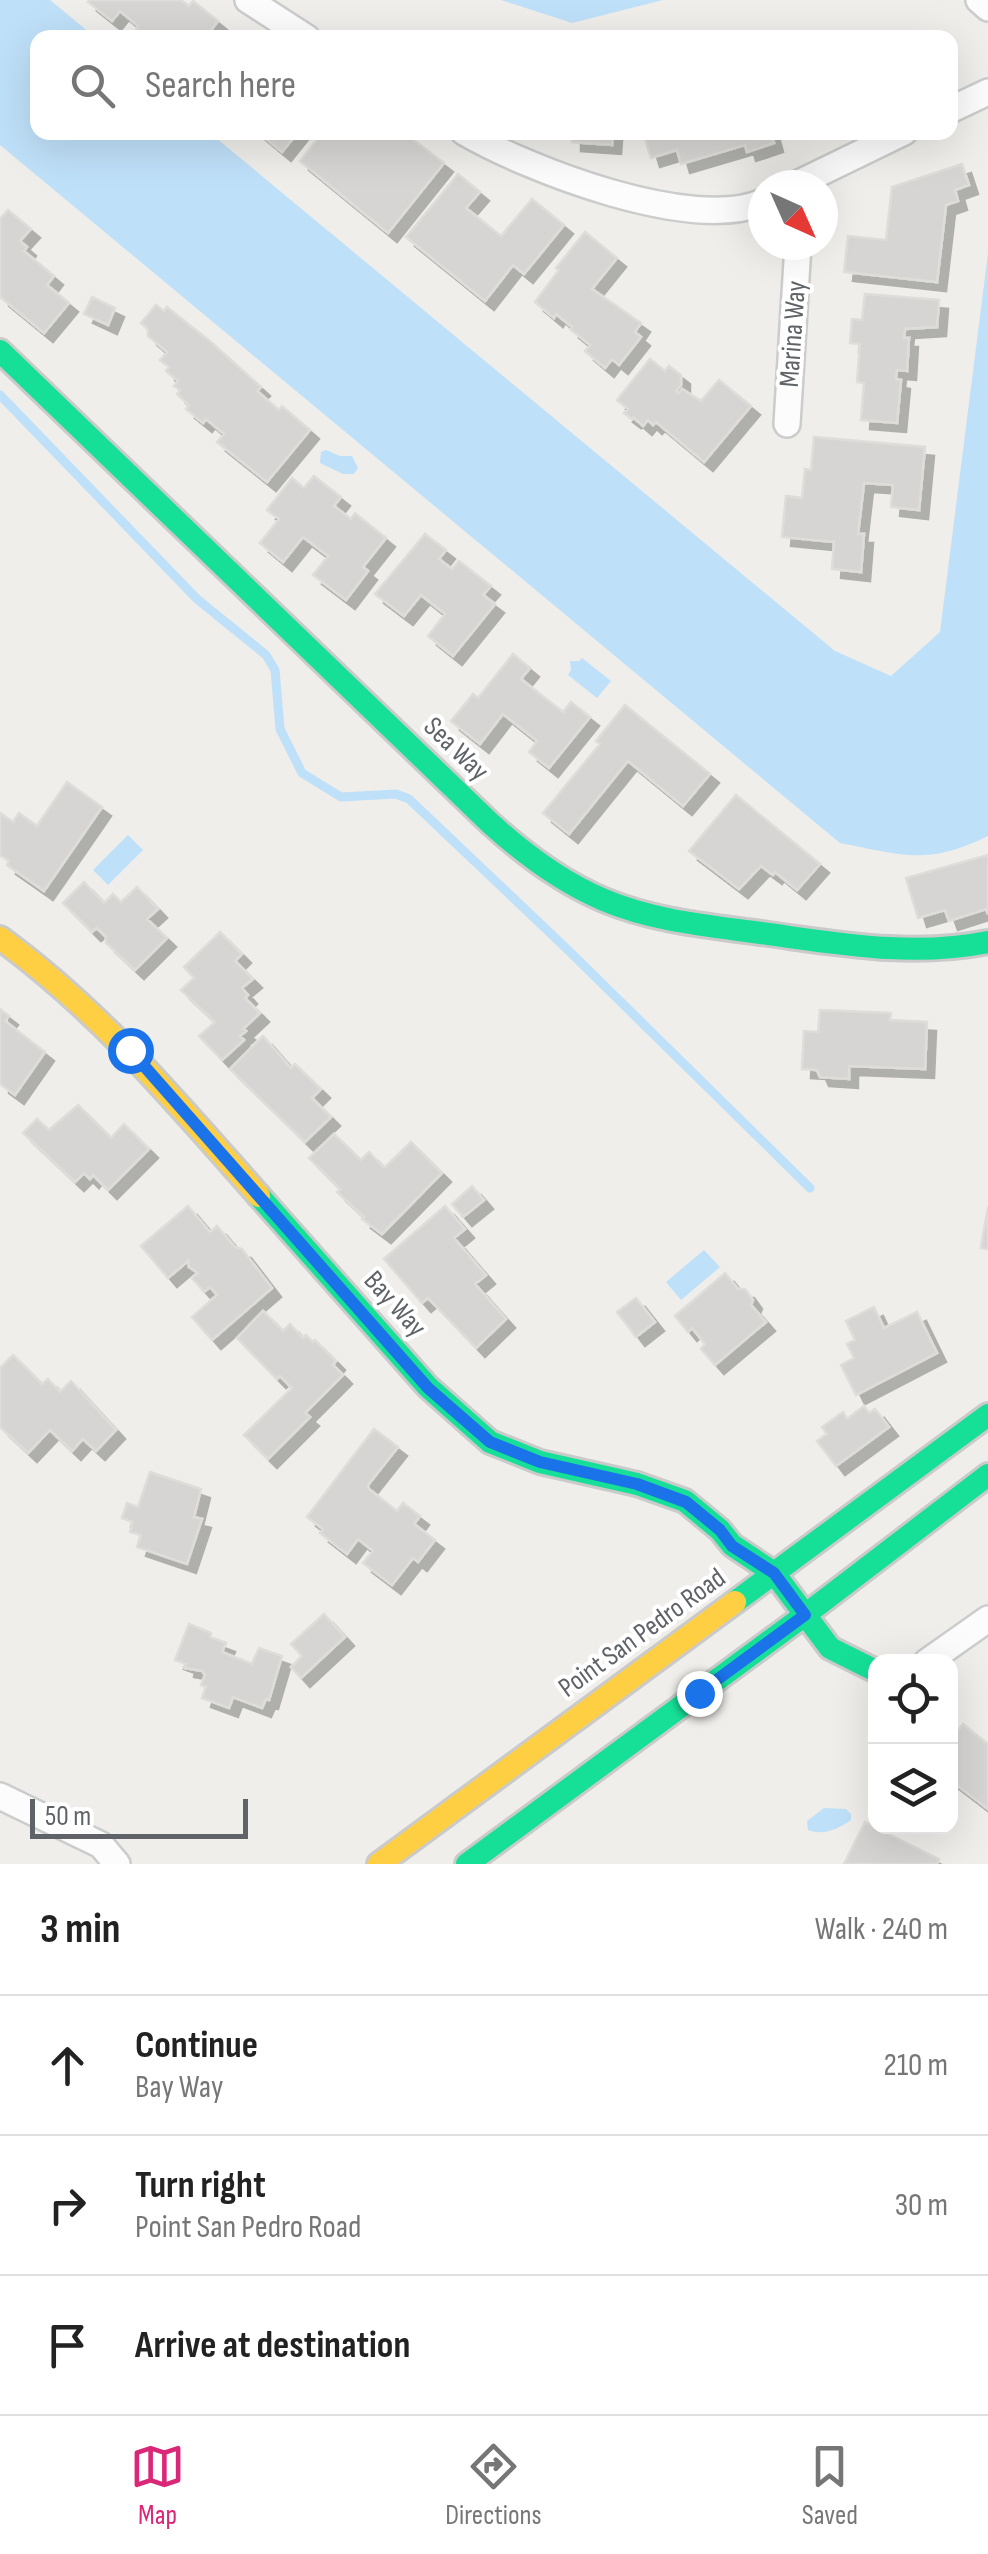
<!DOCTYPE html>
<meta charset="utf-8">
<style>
:root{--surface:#fff;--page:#f6f6f6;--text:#222;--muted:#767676;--line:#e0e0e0;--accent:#db2777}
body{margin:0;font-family:"Sofia Sans Condensed",sans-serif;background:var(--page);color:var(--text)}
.controls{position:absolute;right:30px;bottom:30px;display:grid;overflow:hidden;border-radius:20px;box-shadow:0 10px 40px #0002}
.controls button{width:90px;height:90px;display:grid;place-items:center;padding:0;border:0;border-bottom:2px solid var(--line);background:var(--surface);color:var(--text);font:50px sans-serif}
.compass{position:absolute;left:748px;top:170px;width:90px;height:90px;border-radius:50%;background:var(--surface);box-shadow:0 10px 40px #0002;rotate:135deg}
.scale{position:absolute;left:30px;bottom:25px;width:218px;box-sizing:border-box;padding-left:10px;border:5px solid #5f6368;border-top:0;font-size:28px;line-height:35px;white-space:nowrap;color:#5f6368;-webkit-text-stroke:8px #fff;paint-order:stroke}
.stop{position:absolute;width:30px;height:30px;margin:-22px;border:8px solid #1a73e8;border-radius:50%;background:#fff}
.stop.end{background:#1a73e8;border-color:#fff;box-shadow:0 2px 10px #0008}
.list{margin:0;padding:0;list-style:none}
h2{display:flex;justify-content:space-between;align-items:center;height:130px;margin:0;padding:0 40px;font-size:42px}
h2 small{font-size:32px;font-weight:400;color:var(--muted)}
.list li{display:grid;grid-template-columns:65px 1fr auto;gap:30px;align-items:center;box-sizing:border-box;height:140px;padding:0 40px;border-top:2px solid var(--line)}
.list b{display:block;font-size:38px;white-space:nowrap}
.list p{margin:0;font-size:32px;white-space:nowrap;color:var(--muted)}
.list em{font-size:32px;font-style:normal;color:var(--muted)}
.icon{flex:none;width:55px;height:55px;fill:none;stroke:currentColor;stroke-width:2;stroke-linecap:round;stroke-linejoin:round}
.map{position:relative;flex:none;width:988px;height:1864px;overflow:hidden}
.search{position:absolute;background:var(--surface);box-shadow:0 10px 40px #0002;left:30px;right:30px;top:30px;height:110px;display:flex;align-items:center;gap:25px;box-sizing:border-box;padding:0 35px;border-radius:20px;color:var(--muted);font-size:38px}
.sheet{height:550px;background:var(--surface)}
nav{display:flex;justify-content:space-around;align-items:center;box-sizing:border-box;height:140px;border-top:2px solid var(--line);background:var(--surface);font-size:28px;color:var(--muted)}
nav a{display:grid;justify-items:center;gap:5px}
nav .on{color:var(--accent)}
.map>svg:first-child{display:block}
.water{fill:#bfe0f9}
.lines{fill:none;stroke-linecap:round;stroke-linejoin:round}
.stream{stroke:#bfe0f9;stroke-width:9}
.building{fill:#d6d5d3;stroke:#deddd9;stroke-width:2.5;filter:url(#shadow)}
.street-casing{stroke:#cbcccc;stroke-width:30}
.fast-casing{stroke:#cacacb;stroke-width:28}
.slow-casing{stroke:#cacacb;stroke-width:28}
.street{stroke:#fdfcfc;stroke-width:25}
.fast{stroke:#16e098;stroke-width:22}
.slow{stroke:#ffcf43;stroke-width:22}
.route{stroke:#1a73e8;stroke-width:12}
.labels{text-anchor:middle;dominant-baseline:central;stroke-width:8;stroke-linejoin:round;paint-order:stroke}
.street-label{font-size:28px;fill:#5f6368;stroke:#fff}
</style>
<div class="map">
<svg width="988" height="1864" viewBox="0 0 988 1864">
<defs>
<filter id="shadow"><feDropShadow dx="9" dy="9" stdDeviation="0" flood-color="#0004"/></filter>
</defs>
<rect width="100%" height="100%" fill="#efeeea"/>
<path class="water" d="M 0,0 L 50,0 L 95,37 L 38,38 L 38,132 L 210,133 L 835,651 L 891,676 L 940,632 L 988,253 L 988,836 C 927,866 903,855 840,843 L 0,145 Z
M 501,0 L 663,0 L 572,23 Z
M 326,450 L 340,456 L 352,456 L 358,468 L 354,474 L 343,474 L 320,463 L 321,452 Z
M 582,658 L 611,681 L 597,698 L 568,675 L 571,670 L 570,661 L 579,661 Z
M 128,835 L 143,850 L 108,885 L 93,870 Z
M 704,1250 L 720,1267 L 681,1300 L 666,1282 Z
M 824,1808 L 846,1809 L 851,1814 L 851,1820 C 838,1829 824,1836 808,1830 L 807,1821 Z"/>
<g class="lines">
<path class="stream" d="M 0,395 L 197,599 L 266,655 L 275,670 L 280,729 L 302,773 L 341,797 L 396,794 L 409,799 L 568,950 L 810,1188"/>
</g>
<path class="building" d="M 90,0 L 181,0 L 189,6 L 193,1 L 218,21 L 205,38 L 145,38 L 136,30 L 138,26 L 120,11 L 112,21 L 88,2 Z
M 258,132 L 298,132 L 282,152 Z
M 323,132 L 390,132 L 395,137 L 403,132 L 444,163 L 388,233 L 300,161 Z
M 572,132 L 613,132 L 612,145 L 572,142 Z
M 643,132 L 771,132 L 774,143 L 747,152 L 745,145 L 681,164 L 677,150 L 651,158 Z
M 962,164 L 969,185 L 955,190 L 958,201 L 946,205 L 937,282 L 844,272 L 848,236 L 886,240 L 892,187 Z
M 458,174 L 480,192 L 466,208 L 501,236 L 532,199 L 564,225 L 524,274 L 513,265 L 485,301 L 406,237 Z
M 8,210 L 31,229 L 20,241 L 27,247 L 24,251 L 54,276 L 47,285 L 69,303 L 44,333 L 0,297 L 0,219 Z
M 585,232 L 617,258 L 592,289 L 641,323 L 635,332 L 641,337 L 619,365 L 612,359 L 605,368 L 585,351 L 590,345 L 570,329 L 572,327 L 556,314 L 554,318 L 535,302 L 559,270 L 556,268 Z
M 865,294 L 939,300 L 937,327 L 905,329 L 904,338 L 909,338 L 907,371 L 897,370 L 896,379 L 901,380 L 897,423 L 861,420 L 864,383 L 857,382 L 860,344 L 850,343 L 852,319 L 862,320 Z
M 92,297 L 115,308 L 108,325 L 84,314 Z
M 156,305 L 164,311 L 167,307 L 211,342 L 261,387 L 257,391 L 279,410 L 282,406 L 310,430 L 267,482 L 217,442 L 224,434 L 206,419 L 203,423 L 186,409 L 189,405 L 177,394 L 180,390 L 174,386 L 178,381 L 166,371 L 169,367 L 160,360 L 167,352 L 148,336 L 148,329 L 141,323 Z
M 650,359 L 665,371 L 669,366 L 681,375 L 681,385 L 676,391 L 679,393 L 682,389 L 701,401 L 719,380 L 751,406 L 704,462 L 656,422 L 653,425 L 648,420 L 643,426 L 633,417 L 632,419 L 624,413 L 628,409 L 617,400 Z
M 814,437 L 925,447 L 919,510 L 891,507 L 893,485 L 864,483 L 858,534 L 864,534 L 861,572 L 832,569 L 834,542 L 782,537 L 786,496 L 802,498 L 805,469 L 811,470 Z
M 314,476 L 341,497 L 334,506 L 351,519 L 355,513 L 386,538 L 363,567 L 368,571 L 346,600 L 313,575 L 328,556 L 303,537 L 283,562 L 260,543 L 279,519 L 267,510 L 292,478 L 304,488 Z
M 425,534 L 446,550 L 439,559 L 452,569 L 459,561 L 491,586 L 483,595 L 495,604 L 453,656 L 428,636 L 445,614 L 421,595 L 404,616 L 375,594 Z
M 513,654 L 530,668 L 521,679 L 563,712 L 571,702 L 590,717 L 549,768 L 529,752 L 537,741 L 503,714 L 480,744 L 451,721 L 473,694 L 478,698 Z
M 625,705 L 710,774 L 683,806 L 628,761 L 569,834 L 543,813 L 600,744 L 596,741 Z
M 67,782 L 102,807 L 44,891 L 7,865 L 9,861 L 0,855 L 0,813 L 13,822 L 19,813 L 37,826 Z
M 736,795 L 820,864 L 797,890 L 775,872 L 773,875 L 761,866 L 739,889 L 689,851 Z
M 988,855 L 988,914 L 986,909 L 949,921 L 945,910 L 918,918 L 906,878 Z
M 84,882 L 104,903 L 113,894 L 121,902 L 137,887 L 158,909 L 147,919 L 167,938 L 135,970 L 106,943 L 106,937 L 97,928 L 92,932 L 63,903 Z
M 220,932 L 242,954 L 235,961 L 253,979 L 242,988 L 248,995 L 245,998 L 260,1013 L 243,1029 L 246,1031 L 240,1036 L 244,1040 L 222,1060 L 199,1036 L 215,1022 L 181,990 L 194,978 L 184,967 Z
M 0,1009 L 9,1016 L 5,1021 L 45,1052 L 15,1095 L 0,1084 Z
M 820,1010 L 891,1013 L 890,1020 L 927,1022 L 925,1069 L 849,1066 L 849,1079 L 820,1077 L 817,1070 L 802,1069 L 804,1031 L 818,1032 Z
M 263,1036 L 291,1068 L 295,1064 L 321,1089 L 312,1098 L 331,1117 L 305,1142 L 230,1069 Z
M 78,1105 L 111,1138 L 124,1124 L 149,1149 L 108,1190 L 93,1175 L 90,1179 L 84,1173 L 75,1182 L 23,1133 L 37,1119 L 49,1130 Z
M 334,1134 L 361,1160 L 369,1152 L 384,1168 L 411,1142 L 442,1173 L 382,1234 L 362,1219 L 364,1217 L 337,1192 L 340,1189 L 309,1158 Z
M 472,1186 L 484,1200 L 463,1217 L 452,1204 Z
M 188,1206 L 210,1232 L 217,1226 L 235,1247 L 242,1249 L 272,1288 L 212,1340 L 192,1317 L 217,1295 L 210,1287 L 204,1292 L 192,1278 L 198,1273 L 189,1267 L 188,1261 L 168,1278 L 141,1246 Z
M 445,1206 L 465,1229 L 454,1238 L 486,1275 L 475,1284 L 506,1319 L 476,1348 L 428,1298 L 422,1303 L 384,1259 Z
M 988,1207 L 988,1249 L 981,1248 Z
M 725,1273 L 738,1289 L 745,1289 L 753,1300 L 751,1305 L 766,1322 L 715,1365 L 701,1349 L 705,1344 L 692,1328 L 688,1332 L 675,1316 Z
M 636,1298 L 655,1322 L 636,1337 L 617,1312 Z
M 874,1307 L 884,1328 L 917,1312 L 937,1353 L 856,1395 L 841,1365 L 854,1358 L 847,1344 L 855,1340 L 846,1321 Z
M 263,1311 L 283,1331 L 290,1324 L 303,1338 L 306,1335 L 313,1342 L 315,1340 L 336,1361 L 333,1365 L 343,1375 L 305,1413 L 310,1417 L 268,1459 L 244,1435 L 292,1388 L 280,1376 L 277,1379 L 237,1338 Z
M 13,1355 L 42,1384 L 48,1379 L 60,1392 L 71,1381 L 116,1430 L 96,1451 L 83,1439 L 72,1451 L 50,1430 L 28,1453 L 0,1427 L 0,1368 Z
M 864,1406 L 869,1413 L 875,1409 L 889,1427 L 836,1466 L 817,1441 L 827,1434 L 822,1427 L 843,1412 L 847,1419 Z
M 374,1429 L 398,1447 L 368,1485 L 369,1489 L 397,1511 L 403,1503 L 420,1516 L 414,1524 L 435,1540 L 418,1562 L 413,1558 L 392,1585 L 363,1563 L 373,1551 L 358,1539 L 347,1554 L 320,1533 L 323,1529 L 307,1517 Z
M 150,1472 L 201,1489 L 194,1517 L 202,1519 L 187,1564 L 137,1547 L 141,1535 L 130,1532 L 133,1522 L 122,1518 L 127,1503 L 138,1507 Z
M 324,1614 L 345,1637 L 301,1678 L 291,1667 L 302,1656 L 291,1644 Z
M 189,1624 L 211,1633 L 210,1637 L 226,1643 L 222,1652 L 252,1664 L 259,1648 L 282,1656 L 269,1700 L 266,1699 L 262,1708 L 233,1697 L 229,1708 L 202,1698 L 206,1687 L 201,1685 L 205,1675 L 202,1671 L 185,1668 L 186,1664 L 175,1660 Z
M 963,1724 L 988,1744 L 988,1809 L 950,1780 L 950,1740 Z
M 865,1822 L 939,1859 L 937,1864 L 844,1864 Z"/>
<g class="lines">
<defs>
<path id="street" d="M 248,0 L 307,38
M 979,0 L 988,8
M 950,110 L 988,92
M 464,132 C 529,170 693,233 763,202
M 795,185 L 904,132
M 787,424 L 798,245
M 927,1662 L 988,1619
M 0,1796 L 101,1845 L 117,1864"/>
<path id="fast" d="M 0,351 L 490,823 C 524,854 561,882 604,900 C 656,922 712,926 768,934 C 842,944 913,957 988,942
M 259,1196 L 428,1387 L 490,1442 L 540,1462 L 637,1484 L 685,1501 L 720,1530 L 732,1545 L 774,1573 L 830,1648 L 876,1671
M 735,1602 L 988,1415
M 467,1864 L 805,1615 L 988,1475"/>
<path id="slow" d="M 0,938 C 100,1011 178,1104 259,1196
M 379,1864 L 735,1602"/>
</defs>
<use href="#street" class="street-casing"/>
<use href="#fast" class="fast-casing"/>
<use href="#slow" class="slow-casing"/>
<use href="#street" class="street"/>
<use href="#fast" class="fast"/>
<use href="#slow" class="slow"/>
</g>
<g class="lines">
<path class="route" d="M 130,1050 L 428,1388 L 490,1442 L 540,1462 L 637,1484 L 686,1502 L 720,1530 L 732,1546 L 774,1573 L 805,1615 L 699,1693"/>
</g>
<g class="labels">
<g class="street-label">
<text transform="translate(793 334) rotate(-86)">Marina Way</text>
<text transform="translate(456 749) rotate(44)">Sea Way</text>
<text transform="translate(395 1304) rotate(48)">Bay Way</text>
<text transform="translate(642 1633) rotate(-36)">Point San Pedro Road</text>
</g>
</g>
</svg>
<div class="controls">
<button><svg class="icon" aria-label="locate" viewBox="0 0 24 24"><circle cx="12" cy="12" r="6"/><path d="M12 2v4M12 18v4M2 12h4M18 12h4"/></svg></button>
<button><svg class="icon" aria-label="layers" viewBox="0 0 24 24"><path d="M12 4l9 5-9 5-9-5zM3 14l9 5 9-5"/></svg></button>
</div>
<svg class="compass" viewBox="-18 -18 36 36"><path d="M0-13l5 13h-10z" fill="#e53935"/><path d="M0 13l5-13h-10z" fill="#767676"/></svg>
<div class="scale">50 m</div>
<div class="stop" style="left:130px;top:1050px"></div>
<div class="stop end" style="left:699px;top:1693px"></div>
<div class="search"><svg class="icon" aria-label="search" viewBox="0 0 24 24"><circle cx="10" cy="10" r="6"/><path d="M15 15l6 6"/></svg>Search here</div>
</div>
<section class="sheet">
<h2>3 min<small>Walk · 240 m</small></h2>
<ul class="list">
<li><svg class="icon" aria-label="ahead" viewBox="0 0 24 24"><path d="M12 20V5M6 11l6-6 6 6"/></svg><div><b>Continue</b><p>Bay Way</p></div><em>210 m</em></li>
<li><svg class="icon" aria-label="right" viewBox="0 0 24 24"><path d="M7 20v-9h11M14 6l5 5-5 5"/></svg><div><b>Turn right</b><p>Point San Pedro Road</p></div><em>30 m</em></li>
<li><svg class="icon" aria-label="arrive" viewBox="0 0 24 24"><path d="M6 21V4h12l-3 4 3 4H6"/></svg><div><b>Arrive at destination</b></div></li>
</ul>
</section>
<nav>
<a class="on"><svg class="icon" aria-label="map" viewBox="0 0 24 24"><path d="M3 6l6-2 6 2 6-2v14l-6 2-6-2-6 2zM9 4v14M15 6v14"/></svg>Map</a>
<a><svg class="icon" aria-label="directions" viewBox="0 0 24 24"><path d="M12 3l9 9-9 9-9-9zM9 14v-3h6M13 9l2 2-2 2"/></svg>Directions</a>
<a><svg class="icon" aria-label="saved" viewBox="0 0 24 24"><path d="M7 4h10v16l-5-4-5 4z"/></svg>Saved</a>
</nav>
